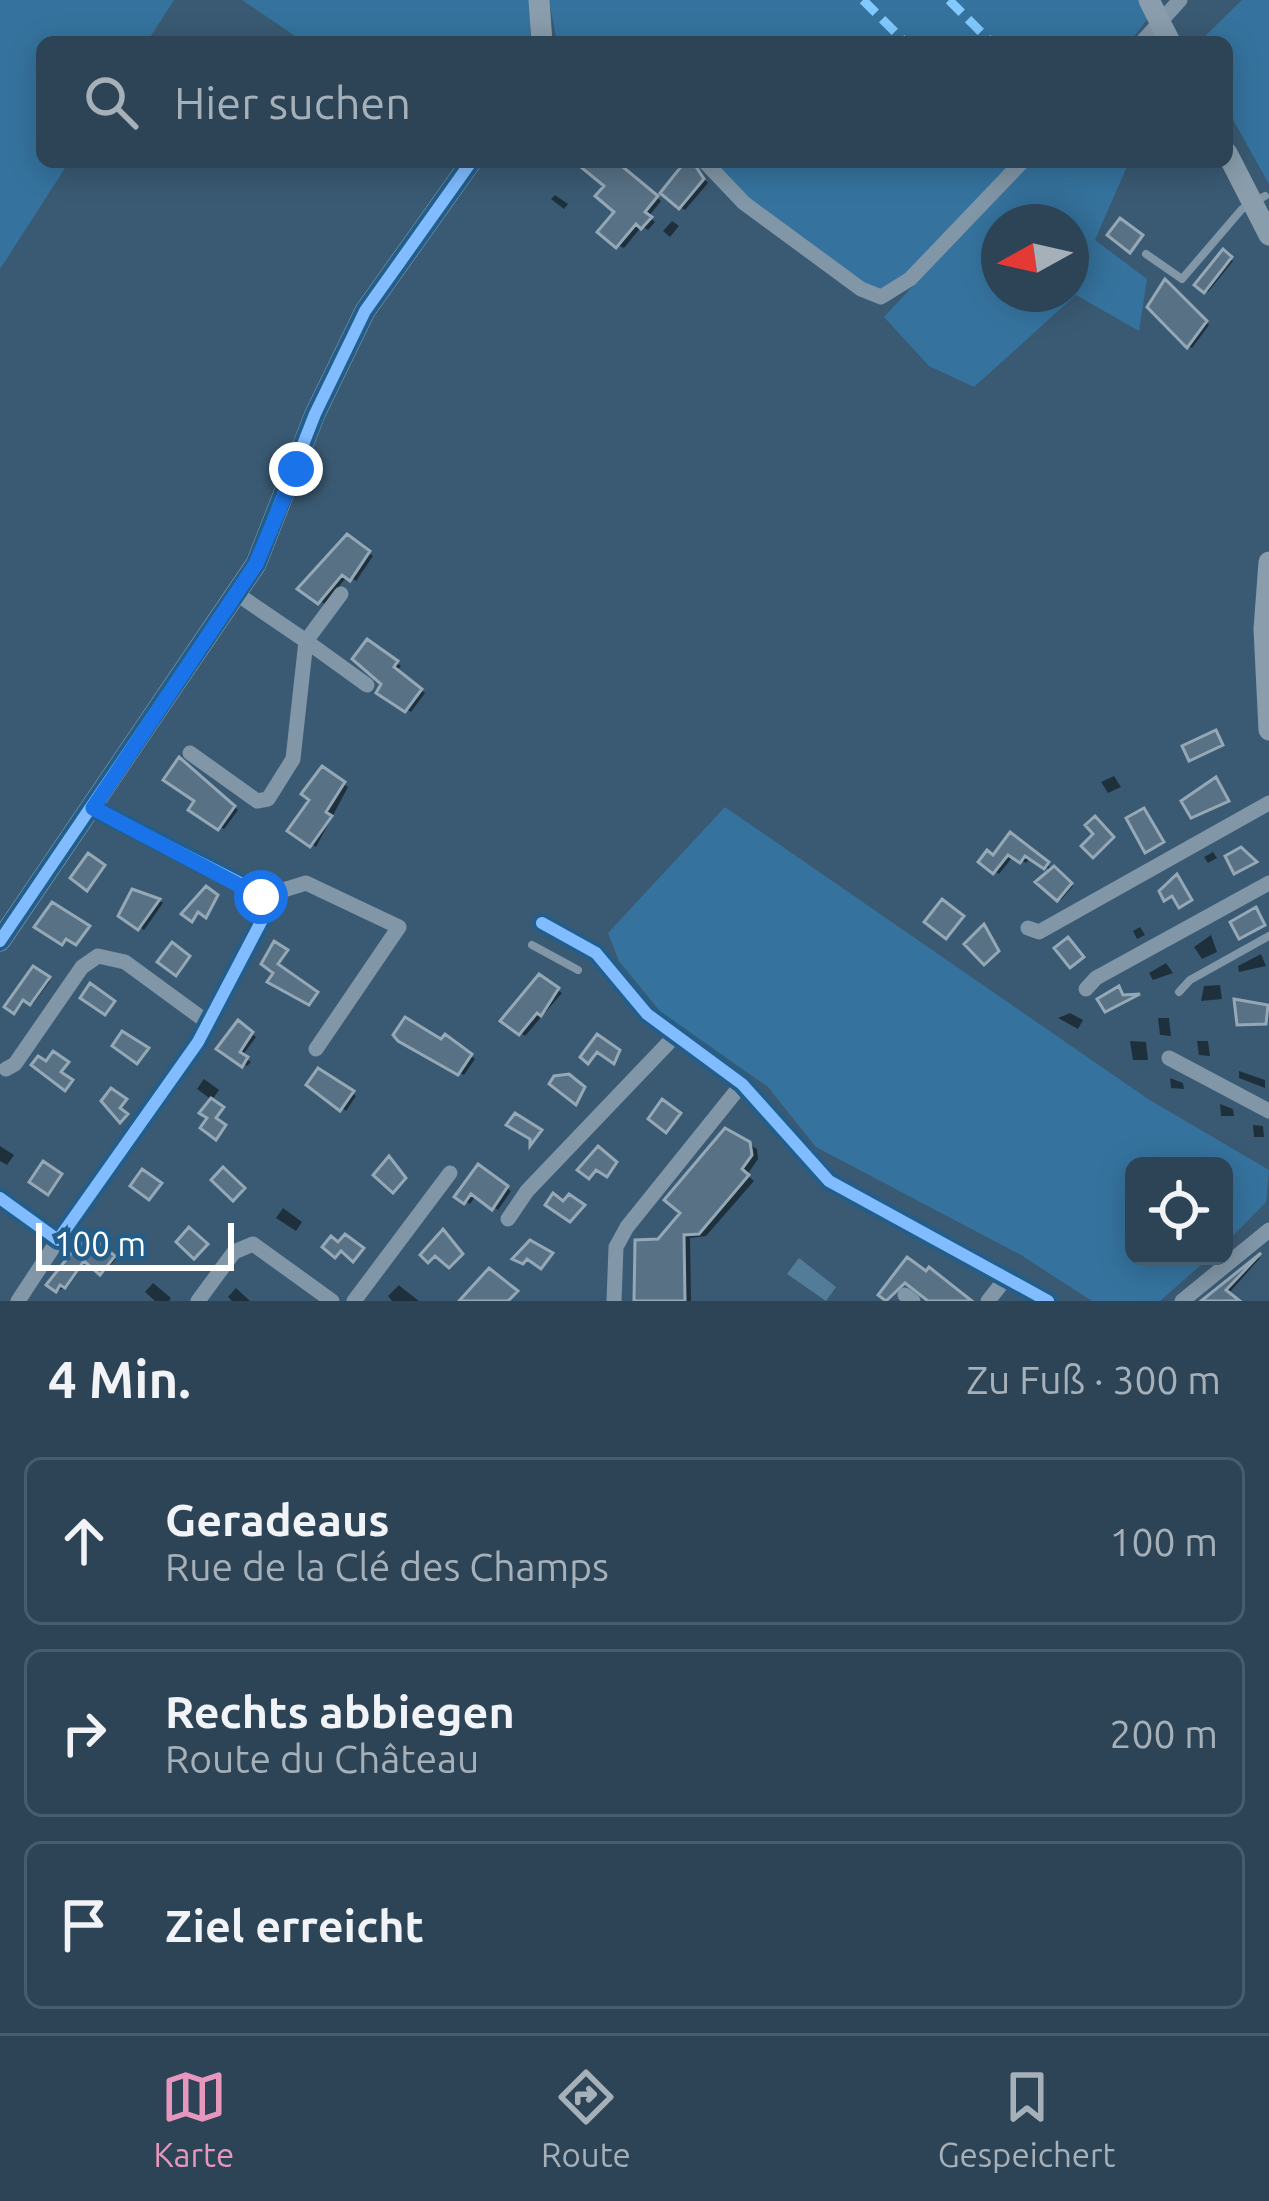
<!DOCTYPE html>
<html lang="de">
<meta charset="utf-8">
<style>
:root{--surface:#2c4456;--page:#384e60;--text:#f1f3f6;--muted:#a6b0b9;--line:#485c6c;--accent:#e797bd}
body{margin:0;font-family:Ubuntu,sans-serif;background:var(--page);color:var(--text)}
.controls{position:absolute;right:36px;bottom:36px;display:grid;overflow:hidden;border-radius:18px;box-shadow:0 6px 30px #0003}
.controls button{width:108px;height:108px;display:grid;place-items:center;padding:0;border:0;border-bottom:3px solid var(--line);background:var(--surface);color:var(--text);font:60px sans-serif}
.compass{position:absolute;left:981px;top:204px;width:108px;height:108px;border-radius:50%;background:var(--surface);box-shadow:0 6px 30px #0003;rotate:262deg}
.scale{position:absolute;left:36px;bottom:30px;width:198px;box-sizing:border-box;padding-left:12px;border:6px solid #fff;border-top:0;font-size:33px;line-height:42px;white-space:nowrap;color:#fff;-webkit-text-stroke:9px #235e8a;paint-order:stroke}
.stop{position:absolute;width:36px;height:36px;margin:-27px;border:9px solid #1a73e8;border-radius:50%;background:#fff}
.stop.end{background:#1a73e8;border-color:#fff;box-shadow:0 3px 12px #0008}
.list{margin:0;padding:0;list-style:none}
h2{display:flex;justify-content:space-between;align-items:center;height:156px;margin:0;padding:0 48px;font-size:51px}
h2 small{font-size:39px;font-weight:400;color:var(--muted)}
.list li{display:grid;grid-template-columns:78px 1fr auto;gap:36px;align-items:center;box-sizing:border-box;height:168px;margin:0 24px 24px;padding:0 24px;border:3px solid var(--line);border-radius:18px}
.list b{display:block;font-size:45px;white-space:nowrap}
.list p{margin:0;font-size:39px;white-space:nowrap;color:var(--muted)}
.list em{font-size:39px;font-style:normal;color:var(--muted)}
.icon{flex:none;width:66px;height:66px;fill:none;stroke:currentColor;stroke-width:2;stroke-linecap:round;stroke-linejoin:round}
.map{position:relative;flex:none;width:1269px;height:1301px;overflow:hidden}
.search{position:absolute;background:var(--surface);box-shadow:0 6px 30px #0003;left:36px;right:36px;top:36px;height:132px;display:flex;align-items:center;gap:30px;box-sizing:border-box;padding:0 42px;border-radius:18px;color:var(--muted);font-size:45px}
.sheet{height:732px;background:var(--surface)}
nav{display:flex;justify-content:space-around;align-items:center;box-sizing:border-box;height:168px;border-top:3px solid var(--line);background:var(--surface);font-size:33px;color:var(--muted)}
nav a{display:grid;justify-items:center;gap:6px}
nav .on{color:var(--accent)}
.map>svg:first-child{display:block}
.green{fill:#35739e;fill-rule:evenodd}
.water{fill:#537c98}
.shadow{fill:#0007}
.building{fill:#587185;stroke:#95a8b6;stroke-width:3}
.lines{fill:none;stroke-linecap:round;stroke-linejoin:round}
.lane{stroke:#8196a7;stroke-width:8}
.street{stroke:#8196a7;stroke-width:15}
.secondary{stroke:#899dac;stroke-width:21}
.quiet{stroke:#80caff;stroke-width:9;stroke-dasharray:18 9;stroke-linecap:butt}
.cycleway-casing{stroke:#235e8a;stroke-width:20}
.cycleway{stroke:#80bcff;stroke-width:12}
.route{stroke:#1a73e8;stroke-width:15}
</style>
<div class="map">
<svg width="1269" height="1301" viewBox="0 0 1269 1301">
<rect width="100%" height="100%" fill="#3a5a73"/>
<path class="green" d="M 0,0 L 174,0 L 147,42 L 42,42 L 42,162 L 69,162 L 0,269 Z
M 242,0 L 532,0 L 530,42 L 304,42 Z
M 549,0 L 1142,0 L 1149,17 L 1130,42 L 557,42 Z
M 1242,0 L 1269,0 L 1269,184 L 1227,109 L 1227,42 L 1199,42 Z
M 712,162 L 1013,162 L 893,288 L 873,290 L 750,200 Z
M 1029,162 L 1129,162 L 1095,240 L 1147,279 L 1139,331 L 1076,295 L 974,387 L 929,366 L 884,317 ZM 999,222 L 1071,222 L 1071,294 L 999,294 Z
M 725,807 L 1148,1099 L 1269,1170 L 1266,1202 L 1224,1245 L 1224,1166 L 1134,1166 L 1134,1256 L 1211,1256 L 1160,1301 L 1092,1301 L 1021,1255 L 816,1147 L 768,1087 L 660,1011 L 619,961 L 608,933 Z"/>
<path class="water" d="M 799,1258 L 836,1287 L 826,1301 L 787,1274 Z"/>
<path class="shadow" d="M 592,162 L 619,162 L 661,201 L 649,216 L 655,222 L 648,230 L 642,226 L 624,248 L 618,245 L 618,211 Z
M 689,162 L 708,183 L 685,210 L 680,207 Z
M 555,195 L 568,204 L 564,209 L 551,199 Z
M 672,221 L 679,226 L 670,237 L 663,231 Z
M 1224,253 L 1233,261 L 1208,292 L 1198,284 Z
M 1169,285 L 1209,325 L 1192,348 L 1188,346 Z
M 347,538 L 373,556 L 356,581 L 348,575 L 325,604 L 301,588 Z
M 368,643 L 401,666 L 396,672 L 425,693 L 411,712 L 380,692 L 385,683 Z
M 184,763 L 238,810 L 224,829 L 192,809 L 198,801 Z
M 323,770 L 348,787 L 316,847 L 291,830 L 313,799 Z
M 1114,776 L 1121,787 L 1108,793 L 1101,782 Z
M 1011,836 L 1073,886 L 1061,900 L 1052,871 L 1031,857 L 1026,863 L 1014,855 L 999,874 L 982,862 L 994,857 Z
M 1213,852 L 1217,858 L 1208,863 L 1204,857 Z
M 150,895 L 163,903 L 144,930 L 122,915 Z
M 1140,927 L 1145,935 L 1137,939 L 1133,931 Z
M 1211,935 L 1217,952 L 1202,959 L 1194,947 Z
M 1261,954 L 1266,966 L 1239,972 L 1238,966 Z
M 1166,963 L 1173,973 L 1153,980 L 1149,973 Z
M 34,970 L 50,981 L 33,1004 L 26,999 L 17,1012 L 8,1006 Z
M 540,978 L 562,993 L 525,1036 L 504,1021 Z
M 1220,985 L 1222,999 L 1201,1001 L 1204,986 Z
M 1070,1013 L 1083,1020 L 1078,1029 L 1058,1018 Z
M 1158,1018 L 1169,1018 L 1171,1036 L 1160,1035 Z
M 239,1024 L 256,1037 L 242,1056 L 251,1062 L 247,1066 L 219,1048 Z
M 446,1038 L 475,1059 L 464,1075 L 400,1039 L 442,1042 Z
M 1130,1041 L 1146,1042 L 1148,1060 L 1133,1060 Z
M 1197,1041 L 1208,1041 L 1210,1056 L 1199,1055 Z
M 1239,1071 L 1265,1080 L 1265,1088 L 1239,1078 Z
M 319,1072 L 356,1096 L 346,1111 L 310,1084 Z
M 1170,1078 L 1183,1083 L 1184,1089 L 1171,1088 Z
M 204,1079 L 219,1090 L 212,1100 L 197,1089 Z
M 1220,1104 L 1233,1109 L 1234,1116 L 1221,1116 Z
M 1253,1125 L 1263,1126 L 1264,1137 L 1254,1137 Z
M 726,1131 L 757,1149 L 758,1159 L 747,1175 L 754,1181 L 706,1236 L 690,1238 L 691,1301 L 639,1301 L 659,1242 L 685,1213 Z
M 0,1146 L 14,1155 L 7,1165 L 0,1161 Z
M 478,1168 L 511,1191 L 498,1210 L 476,1195 L 470,1204 L 458,1196 Z
M 283,1208 L 302,1222 L 296,1231 L 276,1218 Z
M 93,1241 L 116,1259 L 104,1273 L 87,1260 L 68,1287 L 59,1290 L 50,1284 Z
M 1260,1258 L 1228,1294 L 1206,1301 L 1259,1257 Z
M 153,1283 L 171,1298 L 169,1301 L 155,1301 L 145,1292 Z
M 399,1285 L 401,1287 L 419,1301 L 392,1301 L 388,1296 Z
M 236,1288 L 238,1290 L 250,1301 L 232,1301 L 228,1297 Z"/>
<path class="building" d="M 588,162 L 617,162 L 658,196 L 645,212 L 652,217 L 641,229 L 636,224 L 616,248 L 597,232 L 614,212 L 595,196 L 604,186 L 582,168 Z
M 672,162 L 693,162 L 704,179 L 679,209 L 660,193 L 680,168 Z
M 1120,218 L 1143,235 L 1130,253 L 1107,235 Z
M 1223,249 L 1232,257 L 1204,293 L 1194,285 Z
M 1165,279 L 1207,321 L 1187,348 L 1147,307 Z
M 347,534 L 370,551 L 350,581 L 342,575 L 318,604 L 297,589 Z
M 367,639 L 398,661 L 394,667 L 422,689 L 405,712 L 376,693 L 381,684 L 352,659 Z
M 1216,730 L 1223,745 L 1189,761 L 1182,746 Z
M 179,757 L 235,806 L 218,830 L 188,810 L 194,801 L 163,780 Z
M 322,766 L 345,782 L 326,812 L 332,816 L 310,847 L 287,831 L 309,800 L 301,794 Z
M 1216,777 L 1229,801 L 1191,818 L 1181,801 Z
M 1144,808 L 1164,842 L 1145,853 L 1126,818 Z
M 1095,816 L 1114,837 L 1093,858 L 1081,846 L 1093,834 L 1085,825 Z
M 1010,832 L 1049,862 L 1044,869 L 1025,856 L 1020,863 L 1008,855 L 993,874 L 978,862 L 987,850 L 993,855 Z
M 1241,847 L 1257,862 L 1234,874 L 1225,856 Z
M 88,853 L 105,865 L 87,891 L 70,878 Z
M 1054,866 L 1072,883 L 1057,901 L 1035,882 Z
M 1177,874 L 1192,900 L 1179,908 L 1172,896 L 1164,901 L 1159,891 Z
M 206,886 L 218,895 L 206,918 L 198,912 L 192,922 L 181,914 Z
M 132,889 L 160,899 L 138,930 L 118,916 Z
M 942,899 L 964,916 L 946,939 L 924,922 Z
M 52,902 L 90,926 L 76,945 L 66,939 L 62,945 L 34,927 Z
M 1256,907 L 1265,925 L 1239,939 L 1230,922 Z
M 984,924 L 999,951 L 984,965 L 964,944 Z
M 1068,937 L 1084,957 L 1070,968 L 1054,948 Z
M 274,941 L 288,950 L 278,964 L 318,992 L 309,1005 L 267,982 L 273,973 L 261,964 Z
M 172,942 L 190,956 L 176,976 L 157,962 Z
M 33,966 L 50,977 L 30,1005 L 23,1000 L 14,1014 L 4,1007 Z
M 539,974 L 559,988 L 541,1016 L 537,1013 L 519,1035 L 500,1021 Z
M 90,983 L 115,1001 L 105,1015 L 80,998 Z
M 1119,986 L 1123,995 L 1140,994 L 1105,1012 L 1097,999 Z
M 1234,999 L 1268,1005 L 1266,1024 L 1237,1025 Z
M 405,1017 L 441,1039 L 445,1034 L 472,1054 L 458,1075 L 398,1041 L 393,1035 Z
M 238,1020 L 253,1032 L 240,1052 L 248,1057 L 242,1067 L 216,1049 Z
M 122,1031 L 149,1048 L 137,1064 L 112,1046 Z
M 597,1034 L 620,1050 L 614,1064 L 597,1052 L 588,1064 L 580,1057 Z
M 53,1051 L 69,1062 L 61,1072 L 73,1080 L 65,1091 L 31,1065 L 38,1056 L 46,1061 Z
M 318,1068 L 354,1091 L 340,1111 L 306,1085 Z
M 569,1074 L 585,1087 L 576,1105 L 549,1084 L 554,1076 Z
M 111,1088 L 127,1099 L 120,1108 L 128,1114 L 120,1123 L 101,1101 Z
M 211,1098 L 224,1107 L 216,1118 L 226,1125 L 216,1140 L 200,1128 L 207,1118 L 199,1113 Z
M 662,1099 L 681,1113 L 666,1133 L 648,1119 Z
M 515,1113 L 542,1130 L 530,1146 L 530,1139 L 506,1125 Z
M 725,1128 L 750,1142 L 752,1155 L 742,1169 L 749,1175 L 699,1234 L 684,1235 L 685,1301 L 634,1301 L 635,1240 L 658,1239 L 680,1213 L 664,1200 Z
M 598,1146 L 617,1162 L 607,1177 L 596,1170 L 589,1179 L 577,1170 Z
M 389,1156 L 406,1178 L 393,1193 L 373,1175 Z
M 43,1161 L 62,1174 L 48,1195 L 29,1182 Z
M 478,1164 L 508,1186 L 492,1210 L 471,1194 L 464,1204 L 454,1197 Z
M 223,1167 L 245,1188 L 233,1201 L 211,1180 Z
M 142,1169 L 162,1183 L 149,1200 L 130,1186 Z
M 553,1193 L 563,1201 L 569,1194 L 585,1205 L 570,1222 L 545,1205 Z
M 189,1227 L 208,1244 L 194,1259 L 176,1242 Z
M 443,1229 L 463,1254 L 449,1268 L 435,1256 L 428,1263 L 420,1255 Z
M 345,1234 L 364,1248 L 353,1262 L 341,1251 L 335,1258 L 322,1247 L 331,1236 L 338,1242 Z
M 92,1237 L 115,1256 L 100,1275 L 84,1261 L 65,1288 L 60,1285 L 56,1292 L 46,1285 L 80,1242 L 85,1246 Z
M 530,1240 L 553,1253 L 541,1269 L 527,1259 L 523,1264 L 512,1259 Z
M 1261,1253 L 1226,1290 L 1240,1301 L 1201,1301 Z
M 907,1257 L 926,1271 L 929,1267 L 972,1301 L 928,1301 L 905,1283 L 886,1301 L 878,1295 Z
M 489,1268 L 518,1291 L 508,1301 L 459,1301 Z"/>
<g class="lines">
<path class="lane" d="M 1146,254 L 1182,279 L 1242,209 L 1265,196
M 532,945 L 578,970
M 1179,992 L 1190,980 L 1269,936"/>
<path class="street" d="M 1142,42 L 1180,0
M 705,162 L 744,203 L 861,289 L 881,297 L 910,279 L 1022,162
M 341,594 L 306,641 L 367,685
M 190,753 L 257,801 L 268,799 L 293,759 L 306,641 L 237,594
M 261,897 L 306,883 L 399,927 L 316,1049
M 542,923 L 596,953 L 647,1014 L 742,1084 L 829,1181 L 1048,1301
M 1028,928 L 1039,932 L 1269,803
M 1086,989 L 1096,978 L 1269,883
M 1169,1058 L 1269,1111
M 6,1069 L 15,1064 L 82,967 L 98,956 L 125,962 L 207,1022
M 0,1198 L 58,1240 L 198,1042 L 263,918 L 261,897 L 254,890 L 93,808
M 508,1219 L 527,1191 L 676,1035
M 905,1295 L 913,1301
M 18,1301 L 58,1240
M 198,1301 L 234,1252 L 253,1244 L 332,1301
M 354,1301 L 450,1173
M 614,1301 L 616,1247 L 627,1227 L 742,1084
M 988,1301 L 1006,1278
M 1182,1301 L 1269,1230"/>
<path class="secondary" d="M 539,0 L 542,42
M 1149,0 L 1170,42
M 1227,153 L 1269,235
M 1269,562 L 1264,629 L 1269,730
M 0,941 L 256,564 L 315,414 L 365,311 L 471,162"/>
<path class="quiet" d="M 863,0 L 905,42
M 949,0 L 991,42"/>
<defs>
<path id="cycleway" d="M 542,923 L 596,953 L 647,1014 L 742,1084 L 829,1181 L 1048,1301
M 0,941 L 256,564 L 315,414 L 365,311 L 471,162
M 0,1198 L 58,1240 L 198,1042 L 263,918 L 261,897 L 254,890 L 93,808"/>
</defs>
<use href="#cycleway" class="cycleway-casing"/>
<use href="#cycleway" class="cycleway"/>
</g>
<g class="lines">
<path class="route" d="M 261,897 L 93,808 L 256,564 L 296,469"/>
</g>
</svg>
<div class="controls">
<button><svg class="icon" aria-label="locate" viewBox="0 0 24 24"><circle cx="12" cy="12" r="6"/><path d="M12 2v4M12 18v4M2 12h4M18 12h4"/></svg></button>
</div>
<svg class="compass" viewBox="-18 -18 36 36"><path d="M0-13l5 13h-10z" fill="#e53935"/><path d="M0 13l5-13h-10z" fill="#a6b0b9"/></svg>
<div class="scale">100 m</div>
<div class="stop" style="left:261px;top:897px"></div>
<div class="stop end" style="left:296px;top:469px"></div>
<div class="search"><svg class="icon" aria-label="search" viewBox="0 0 24 24"><circle cx="10" cy="10" r="6"/><path d="M15 15l6 6"/></svg>Hier suchen</div>
</div>
<section class="sheet">
<h2>4 Min.<small>Zu Fuß · 300 m</small></h2>
<ul class="list">
<li><svg class="icon" aria-label="ahead" viewBox="0 0 24 24"><path d="M12 20V5M6 11l6-6 6 6"/></svg><div><b>Geradeaus</b><p>Rue de la Clé des Champs</p></div><em>100 m</em></li>
<li><svg class="icon" aria-label="right" viewBox="0 0 24 24"><path d="M7 20v-9h11M14 6l5 5-5 5"/></svg><div><b>Rechts abbiegen</b><p>Route du Château</p></div><em>200 m</em></li>
<li><svg class="icon" aria-label="arrive" viewBox="0 0 24 24"><path d="M6 21V4h12l-3 4 3 4H6"/></svg><div><b>Ziel erreicht</b></div></li>
</ul>
</section>
<nav>
<a class="on"><svg class="icon" aria-label="map" viewBox="0 0 24 24"><path d="M3 6l6-2 6 2 6-2v14l-6 2-6-2-6 2zM9 4v14M15 6v14"/></svg>Karte</a>
<a><svg class="icon" aria-label="directions" viewBox="0 0 24 24"><path d="M12 3l9 9-9 9-9-9zM9 14v-3h6M13 9l2 2-2 2"/></svg>Route</a>
<a><svg class="icon" aria-label="saved" viewBox="0 0 24 24"><path d="M7 4h10v16l-5-4-5 4z"/></svg>Gespeichert</a>
</nav>
